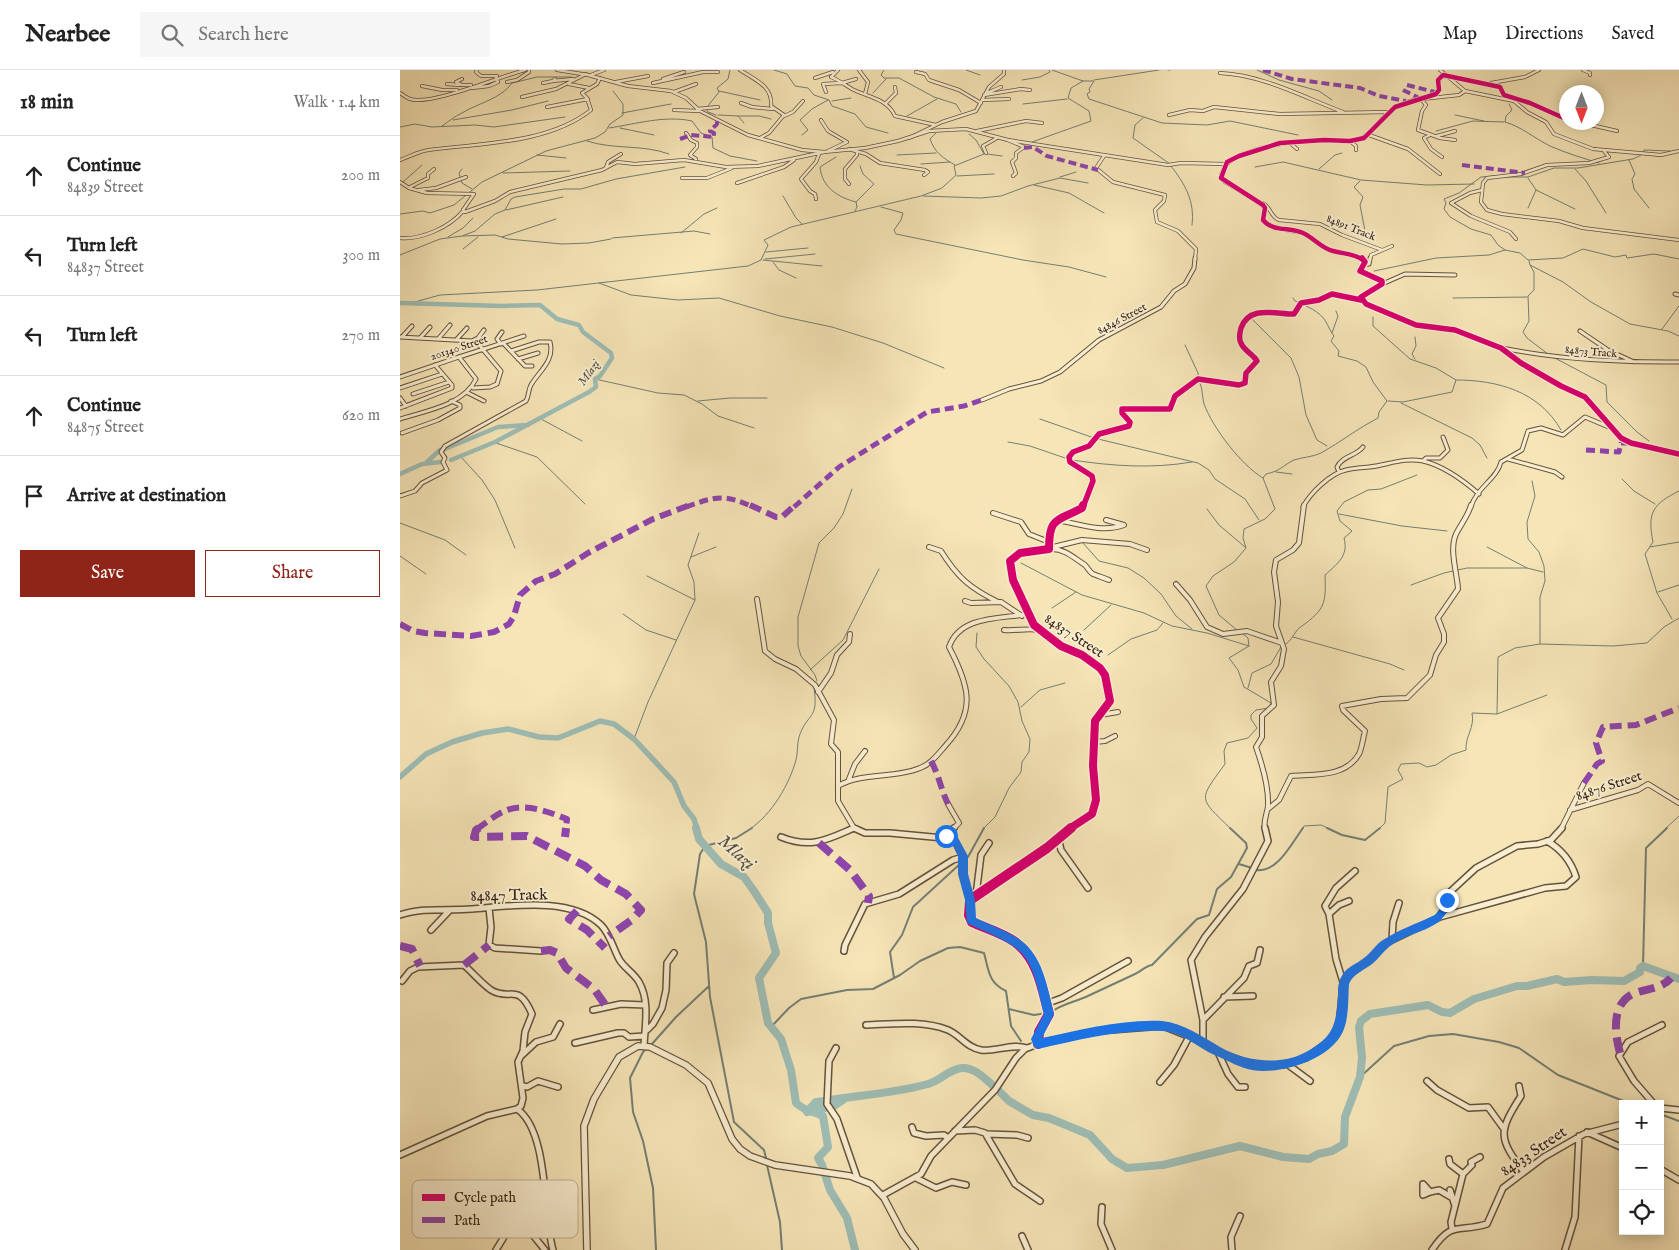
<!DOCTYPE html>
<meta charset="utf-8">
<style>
:root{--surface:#fff;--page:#f6f6f6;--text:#222;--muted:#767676;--line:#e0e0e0;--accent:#8f2418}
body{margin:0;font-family:"IM FELL English",serif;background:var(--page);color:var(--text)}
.controls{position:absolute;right:15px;bottom:15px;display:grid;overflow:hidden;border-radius:0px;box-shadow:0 2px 12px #0003}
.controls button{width:45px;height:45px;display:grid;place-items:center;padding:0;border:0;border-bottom:1px solid var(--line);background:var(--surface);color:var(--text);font:25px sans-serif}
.compass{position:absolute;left:1159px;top:15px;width:45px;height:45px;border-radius:50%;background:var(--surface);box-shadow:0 2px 12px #0003;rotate:180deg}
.stop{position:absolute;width:15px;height:15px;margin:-11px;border:4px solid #1a73e8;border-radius:50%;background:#fff}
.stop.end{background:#1a73e8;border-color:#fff;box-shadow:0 1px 5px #0008}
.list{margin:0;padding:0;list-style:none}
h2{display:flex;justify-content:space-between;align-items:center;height:65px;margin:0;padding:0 20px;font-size:21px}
h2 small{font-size:16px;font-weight:400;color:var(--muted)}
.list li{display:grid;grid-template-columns:32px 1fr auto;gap:15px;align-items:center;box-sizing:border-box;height:80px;padding:0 20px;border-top:1px solid var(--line)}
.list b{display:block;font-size:19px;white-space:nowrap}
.list p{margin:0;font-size:16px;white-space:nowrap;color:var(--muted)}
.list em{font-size:16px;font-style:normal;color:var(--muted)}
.actions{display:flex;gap:10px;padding:15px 20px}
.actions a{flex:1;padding:11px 0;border:1px solid var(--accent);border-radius:0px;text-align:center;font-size:18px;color:var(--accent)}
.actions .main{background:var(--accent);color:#fff}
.icon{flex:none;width:28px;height:28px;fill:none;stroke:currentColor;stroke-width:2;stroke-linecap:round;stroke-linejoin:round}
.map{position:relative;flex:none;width:1279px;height:1180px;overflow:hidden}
header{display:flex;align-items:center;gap:30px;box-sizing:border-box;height:70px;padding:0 25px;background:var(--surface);border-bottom:1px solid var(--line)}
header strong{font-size:24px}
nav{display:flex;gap:28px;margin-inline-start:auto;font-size:18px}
.search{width:350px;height:45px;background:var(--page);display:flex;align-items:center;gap:12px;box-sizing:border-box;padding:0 18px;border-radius:0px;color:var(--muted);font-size:19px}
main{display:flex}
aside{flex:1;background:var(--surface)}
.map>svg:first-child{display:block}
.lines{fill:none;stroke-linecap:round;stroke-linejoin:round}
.stream-far1{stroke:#747f75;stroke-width:1}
.stream{stroke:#747f75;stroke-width:2}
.river-far2{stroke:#9ebdb5;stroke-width:4.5}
.river-far1{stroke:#9ebdb5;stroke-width:5.5}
.river{stroke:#9ebdb5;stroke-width:8}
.minor-far3-casing{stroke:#64523d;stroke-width:4}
.minor-far2-casing{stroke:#64523d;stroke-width:5}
.minor-far1-casing{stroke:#64523d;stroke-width:6}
.minor-casing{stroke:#64523d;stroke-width:8}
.tertiary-far2-casing{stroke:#64523d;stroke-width:4}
.tertiary-far1-casing{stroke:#64523d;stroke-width:5}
.tertiary-casing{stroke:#64523d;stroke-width:8}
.minor-far3{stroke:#f9eed0;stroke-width:2.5}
.minor-far2{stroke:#f9eed0;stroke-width:3}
.minor-far1{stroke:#f9eed0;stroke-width:4}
.minor{stroke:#f9eed0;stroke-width:5}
.tertiary-far2{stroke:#f9eed0;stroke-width:2.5}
.tertiary-far1{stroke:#f9eed0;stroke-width:3}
.tertiary{stroke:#f9eed0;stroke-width:5.5}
.quiet-far3{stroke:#8e44ad;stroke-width:4;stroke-dasharray:8 4;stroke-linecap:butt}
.quiet-far2{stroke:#8e44ad;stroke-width:5;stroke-dasharray:9 5;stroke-linecap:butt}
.quiet-far1{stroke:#8e44ad;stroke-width:6;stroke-dasharray:12 6;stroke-linecap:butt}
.quiet{stroke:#8e44ad;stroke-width:8;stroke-dasharray:16 8;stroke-linecap:butt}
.cycleway-far3-casing{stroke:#f9eed0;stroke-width:6}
.cycleway-far2-casing{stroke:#f9eed0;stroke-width:8}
.cycleway-far1-casing{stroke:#f9eed0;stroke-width:11}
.cycleway-casing{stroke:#f9eed0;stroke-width:13}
.cycleway-far3{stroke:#d6006c;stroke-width:4.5}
.cycleway-far2{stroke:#d6006c;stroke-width:5.5}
.cycleway-far1{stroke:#d6006c;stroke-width:8}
.cycleway{stroke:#d6006c;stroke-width:10}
.route{fill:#1a73e8}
.labels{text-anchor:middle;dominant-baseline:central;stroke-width:4;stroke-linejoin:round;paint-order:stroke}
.far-street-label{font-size:11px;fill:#342114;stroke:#f9eed0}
.far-water-label{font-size:12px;font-style:italic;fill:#545044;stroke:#f9eed0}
.street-label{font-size:14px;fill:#342114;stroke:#f9eed0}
.near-street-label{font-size:16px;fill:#342114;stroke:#f9eed0}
.near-water-label{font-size:18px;font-style:italic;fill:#545044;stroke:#f9eed0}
.key{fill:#f9eed0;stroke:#beb098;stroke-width:1}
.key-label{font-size:14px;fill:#342114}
</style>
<header>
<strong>Nearbee</strong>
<div class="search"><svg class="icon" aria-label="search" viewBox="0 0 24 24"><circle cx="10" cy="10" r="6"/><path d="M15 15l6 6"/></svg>Search here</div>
<nav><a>Map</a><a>Directions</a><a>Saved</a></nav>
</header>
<main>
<aside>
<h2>18 min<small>Walk · 1.4 km</small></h2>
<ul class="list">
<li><svg class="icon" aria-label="ahead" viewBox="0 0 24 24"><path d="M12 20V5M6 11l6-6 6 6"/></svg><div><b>Continue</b><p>84839 Street</p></div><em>200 m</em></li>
<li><svg class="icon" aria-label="left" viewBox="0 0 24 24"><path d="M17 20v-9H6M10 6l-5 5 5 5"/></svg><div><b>Turn left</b><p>84837 Street</p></div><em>300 m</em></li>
<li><svg class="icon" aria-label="left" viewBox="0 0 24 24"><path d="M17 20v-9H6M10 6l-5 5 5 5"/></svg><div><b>Turn left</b></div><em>270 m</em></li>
<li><svg class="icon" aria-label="ahead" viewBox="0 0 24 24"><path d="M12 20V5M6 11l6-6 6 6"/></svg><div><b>Continue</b><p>84875 Street</p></div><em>620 m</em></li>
<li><svg class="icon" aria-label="arrive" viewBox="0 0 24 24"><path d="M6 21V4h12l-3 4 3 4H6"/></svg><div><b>Arrive at destination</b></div></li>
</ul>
<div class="actions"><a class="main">Save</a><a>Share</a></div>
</aside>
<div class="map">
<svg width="1279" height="1180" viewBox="0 0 1279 1180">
<rect width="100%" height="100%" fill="#f6e5b7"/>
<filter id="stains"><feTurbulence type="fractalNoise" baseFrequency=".004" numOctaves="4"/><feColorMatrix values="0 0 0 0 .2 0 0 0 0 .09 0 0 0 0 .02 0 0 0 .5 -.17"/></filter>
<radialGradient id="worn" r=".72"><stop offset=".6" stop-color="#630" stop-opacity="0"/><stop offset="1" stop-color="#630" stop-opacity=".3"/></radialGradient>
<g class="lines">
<path class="stream-far1" d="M 374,0 L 387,4 L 395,16 L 408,18 L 414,25 L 429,30 L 432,36 L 455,44 L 466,57 L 488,63
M 484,0 L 481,5 L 484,8 L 499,8 L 534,27 L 556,34 L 561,42
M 566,0 L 580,5
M 652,0 L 683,11 L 694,11 L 689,19 L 690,22 L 687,24 L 689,29 L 762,53 L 807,55 L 830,51 L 898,65
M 768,0 L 770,0
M 857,0 L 879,10 L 919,21 L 932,30
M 622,10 L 640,7 L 650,2 L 649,0
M 694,10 L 759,0
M 319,21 L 360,30
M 473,23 L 486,9
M 432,31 L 451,28
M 623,34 L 667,29
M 1109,34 L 1112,40 L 1106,46 L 1105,52 C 1122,57 1134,68 1150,76 C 1166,83 1182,88 1199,93
M 307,37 L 319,22 L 317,18 L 328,9 L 330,0
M 306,39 L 308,42 L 316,45
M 222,43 L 271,34
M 318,45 L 338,46 L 344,53
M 1055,45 L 1084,51
M 338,46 L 359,46 L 371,49
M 507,46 L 537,29
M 743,48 L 735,55 L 733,68 L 770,94
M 53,50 L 112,40 L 148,31
M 42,56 C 48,52 55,46 62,43 C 78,33 101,29 112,13 L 137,7 L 172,7
M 0,57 L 15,54 L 32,57 L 75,55 L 94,57 L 165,47
M 209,58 C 236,54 265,45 292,51 L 301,63 L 312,67 L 313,78 L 330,86 L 357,91
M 220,58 L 254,65
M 1036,61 L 1073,51 L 1104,52
M 536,63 L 530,69 C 535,83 543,88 555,95
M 402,65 L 408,60 L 400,50 L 412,39 L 428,30
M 187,71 C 214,80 242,74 269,84
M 632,72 L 691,51 L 689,41 L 668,28 L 671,18 L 683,11
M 1243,82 L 1244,80 L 1270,81
M 587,84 L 602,86
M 137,85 L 166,88
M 497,85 L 536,83
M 436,87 L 420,97 C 422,117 437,127 456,132
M 1229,90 L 1235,104 L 1232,109 L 1234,119 L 1249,138
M 521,94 L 550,92
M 771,96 C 785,114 795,131 792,155
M 855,97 L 883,92 L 961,110 L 1027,115 L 1074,114
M 62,99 L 59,103 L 62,113 L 72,119
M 919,99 L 935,85 L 942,83
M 1175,99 L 1186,111 L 1206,143
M 103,103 L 170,101
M 557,106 L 594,104
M 1095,106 L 1081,107 L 1059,123 L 1044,129 L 1046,133 L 1044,139 L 1050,147 L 1071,159 L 1091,165 L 1098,175 L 1105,180 L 1120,183 L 1128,190 L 1163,188 L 1183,179 L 1215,187 L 1226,185 L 1227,188 L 1254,184 L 1279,189
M 660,107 L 676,102
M 1105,107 L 1128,107 L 1154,98 L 1178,98 L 1233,89 L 1241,85
M 1128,108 L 1136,120 L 1175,139
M 960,111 L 954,117 L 963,127 L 960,135 L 966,166
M 3,112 L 22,95
M 634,115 L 669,123 L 704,143
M 383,126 L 396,148 L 402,154
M 523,126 L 581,128 L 601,126 L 628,116 L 660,108 L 688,113
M 481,137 L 503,143 L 501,150 L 494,160 L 496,164 L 623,190 L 669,197 L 706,207
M 1128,138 L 1136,120
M 106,140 L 163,127
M 455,141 L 457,137 L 456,132 L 474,114 L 463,104 L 460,96
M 0,144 L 23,141 L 30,143 L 54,135 L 82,112 L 146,81 L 195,68 L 205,62 L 210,54 L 223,45 L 223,34 L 213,21
M 281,163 L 304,144 L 317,138
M 63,166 L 95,165 L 108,169 L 162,174 L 189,173 L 211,169
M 48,167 L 63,158 L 73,148
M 102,167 L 156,149
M 212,168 L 294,161 L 310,164
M 63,179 L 78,167
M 366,182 L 408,178
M 0,185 L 40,169 L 62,166 L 75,161 L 95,144 L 105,140 L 111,129 L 115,127 L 164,119 L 181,119 L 216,109 L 285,97
M 365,189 L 415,184
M 363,190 L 422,196
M 1129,191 L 1130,195 L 1163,212 L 1191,232 L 1230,254 L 1268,261 L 1279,266
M 373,192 L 379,200 L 396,208
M 1130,195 L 1134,202 L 1134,220 L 1128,226 L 1129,251 L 1123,262 L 1127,268 L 1148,284
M 974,201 L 1036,188 L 1089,185 L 1105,180
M 199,213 L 231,225 L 278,230 L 319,228 L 380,246 L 432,257 L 483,273 L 544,298
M 1053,228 L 1127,227
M 11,233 L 40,225 L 137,220 L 348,196 L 361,190 L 368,175 L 364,170 L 391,157 L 521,126 L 542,118 L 556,105 L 554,96 L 584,84 L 576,70 L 569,64
M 973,247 L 973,256 L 1010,289 L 1036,298 L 1056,310 L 1052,322 L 1003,332 L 988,331
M 852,249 L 891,288 L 899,307 L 906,345 L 917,370 L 927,376
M 1262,259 L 1279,236
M 932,263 L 938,246 L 936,241
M 1015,267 L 1016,276 L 1012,284 L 1015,289
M 785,275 L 798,303 L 798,308
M 1151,286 L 1206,315 L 1207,332 L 1237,362 L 1249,371
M 195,309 L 258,323 L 284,325 L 302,334 L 318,346 L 354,358
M 1056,310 C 1097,310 1139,321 1161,360
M 799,311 C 803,319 802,326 804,334 C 813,358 841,395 863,408
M 298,331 L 330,328 L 367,328
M 1001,333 L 1072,368 L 1080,375 L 1087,388
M 141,349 L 182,371
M 640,349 L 694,368
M 698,369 L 798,393 L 809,400 L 815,409 L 845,429 L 859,450
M 608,372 L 630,376 L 668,389
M 96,373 L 137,387 L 185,434
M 61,387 L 82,410 L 95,430 L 115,478
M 672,390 C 712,396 752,399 792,392
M 876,402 L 892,404
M 1222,409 L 1234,421 L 1255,434
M 1132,411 L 1135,426 L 1127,452 L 1128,469 L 1139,482 L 1144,496 L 1145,511 L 1140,527 L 1140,574
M 807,439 L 819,455 L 845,477
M 939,444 L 1002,456 L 1047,461
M 0,453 L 45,470 L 66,485
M 683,473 L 699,491 L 728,498 L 744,508 L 761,524 L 776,546 L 792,559
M 1087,477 L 1127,498 L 1143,502
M 1250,477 L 1279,472
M 0,486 L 26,504
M 291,487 L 316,477
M 621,493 L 682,525 L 744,543 L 772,556 L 807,563 L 849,576
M 247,506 L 295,530
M 1011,515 L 1044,503 L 1067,498 L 1127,498
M 1258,522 L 1279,515
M 652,538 L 676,522
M 223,544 L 246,560 L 276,570
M 1272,549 L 1257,523 L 1245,484 L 1253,472 C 1247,442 1253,434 1279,421
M 684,560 L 711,535
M 838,561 L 819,545 L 806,516 L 813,506 L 834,492 L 846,478 L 843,468 L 844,459 L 865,449 L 875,439 L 863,408 L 866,404 C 881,401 883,395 894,390 C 903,387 913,387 921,383 C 941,372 958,358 978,348 L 979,342 L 987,331 L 973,312 L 966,297 L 957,291 L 938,286 L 939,281 L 931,271 L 934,266 C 930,261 929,257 926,252 C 920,241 906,236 895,231 L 893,228
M 577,563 L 576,577 L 584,589 L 609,616 L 618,632 L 622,651 L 630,669 L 629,682 L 622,692 L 621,702 L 609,718 L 595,747 L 583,759
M 893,567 L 990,594 L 1004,600
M 886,574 C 893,569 895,560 902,556 C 925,539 926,534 925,505 C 937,494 949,486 944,468 L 952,461 L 940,451 L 937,441 L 944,432 L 968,420 L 981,419 L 1017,405
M 708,585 L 731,569 L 757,560 L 763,553
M 410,600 L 443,570 L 479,499
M 417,611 L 415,605 L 401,586 L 398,576 L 398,547 L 419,473 L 434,458 L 443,444 L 452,419
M 848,618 L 852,603 L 871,594 L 881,577
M 621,637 L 640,620 L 665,613
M 1097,644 L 1147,625
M 234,669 L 248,632 L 295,530 L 294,512 L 288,495 L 299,463
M 350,759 C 372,744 389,715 396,690 C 398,682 397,674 399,667 C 407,642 419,651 414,618
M 831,759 C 798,727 798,731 825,694 L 824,681 L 827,673 L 848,668 L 857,658 L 851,649 L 851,645 L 856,640 L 869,638 L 871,633 L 844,617 L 838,600 L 829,588 L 849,576 L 848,568 L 842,563
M 902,759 L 904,756 L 921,755 L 930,759
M 979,759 L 985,753 L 988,717 L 1003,709 L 998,700 L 1001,694 L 1019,693 L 1027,697 L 1036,695 L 1051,685 L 1066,680 C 1065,666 1075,658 1072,643 L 1097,644 L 1098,587 L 1115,578 L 1140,574 L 1213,576 L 1247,573 L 1264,557 L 1279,548
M 1265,759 L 1279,746"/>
<path class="stream" d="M 352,758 L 336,768 L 305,776 L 300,784 L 294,824 L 306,872 L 310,927 L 334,1052 L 364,1080 L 366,1088
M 927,758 L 942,765 L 965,770 L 980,758
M 568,787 L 584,758
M 839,794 L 852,798
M 855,800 C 878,803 891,774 903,758
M 1243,896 L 1246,778 L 1267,758
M 494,908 L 490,882 L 502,865 L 513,837 L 561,793
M 609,939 L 634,945 L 647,943
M 651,942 C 664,933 676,932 690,925 C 705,918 720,911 735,904 C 742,901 745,896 752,895 L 797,849 L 809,845 L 817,819 L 831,807 L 847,778 L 846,773 L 830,758
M 371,957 L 389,938 L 401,929 L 447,920 L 473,919 L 500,905 L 520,891 L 548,878 L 560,877 L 584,883 C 589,901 588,912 606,921 L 611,956 L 621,971
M 252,974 L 276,947 L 309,916
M 247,978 L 243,982 L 230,1008 L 233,1042 L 243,1071 L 253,1118 L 256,1180
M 960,1007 L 994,976 L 1029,966 L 1053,964 L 1099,972 L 1119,978 L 1158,1005 L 1231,1034
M 1260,1044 L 1279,1051
M 367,1095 L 380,1152 L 382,1180"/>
<path class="river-far2" d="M 0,233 L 102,236 L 140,235 L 157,249 L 179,255 L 183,262 L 211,283 L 212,288 L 200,306 L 195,309 L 196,317 L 189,322 L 95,372 L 51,390
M 45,379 L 98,357 L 128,355
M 27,392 L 40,380
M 0,404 L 22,394 L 41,392"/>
<path class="river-far1" d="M 0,707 L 26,684 L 52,672 L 82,663 L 108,659 L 139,667 L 158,668 L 200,651 L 214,654 L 234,669 L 274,712 L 284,736 L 294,749 L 297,759"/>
<path class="river" d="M 296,758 L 299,769 L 321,794 L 344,807 L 354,821 L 368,843 L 368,853 L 376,883 L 359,908 L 368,953 L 381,969 L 391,1000 L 396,1033 C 408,1043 410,1040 423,1046 L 428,1077 L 418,1088 L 422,1095 L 430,1120 L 447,1148 L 455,1180
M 598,1020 L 609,1031 L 633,1045 L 649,1048 L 690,1065 L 712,1089 L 727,1098 L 763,1095 L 840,1076 L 883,1087 L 909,1089 L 918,1084 L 932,1081 L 944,1074 L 945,1047 L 960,1007 L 962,988 L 959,957 L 961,951 L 970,944 L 1028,935 L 1042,942 L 1050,943 L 1074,929 L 1117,916 L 1127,916 L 1157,909 L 1164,912 L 1192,910 L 1224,911 L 1240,902 L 1240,898 L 1243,896 L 1279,909
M 429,1030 C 462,1025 496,1023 528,1014 C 540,1011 549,999 562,998 C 575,997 586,1010 595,1017
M 434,1036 L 443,1030
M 407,1042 L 416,1032 L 425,1031
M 414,1042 L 427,1037"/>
<defs>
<path id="minor-far3" d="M 77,0 L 76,2 L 81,6 L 97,6
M 340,0 C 355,10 373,16 371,36 L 384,45 L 369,63 L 360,68
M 438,0 L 431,7 C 439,10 445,15 452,19 C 467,27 487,28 495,46 L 536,55
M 459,0 L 468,12 L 465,24
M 1183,0 L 1190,3 L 1190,5
M 516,2 L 525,4 L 529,10 L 559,20 L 581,33
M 820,3 C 863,5 903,27 943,42
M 191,5 L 204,0
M 1047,6 L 1100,17 L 1104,25 L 1130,33 L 1166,49
M 415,8 L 433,2
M 62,9 L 56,12 L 62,15 L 71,15
M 155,9 L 153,11 L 173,9
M 263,9 L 284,2
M 107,12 L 117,10 L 129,2 L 129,0
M 216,12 L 248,6
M 143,13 L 153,11
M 253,13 L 303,2 L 318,2
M 1091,13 L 1125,7 L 1139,0
M 47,14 L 60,15
M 169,14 L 189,18
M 22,16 L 42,20 L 57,20
M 72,18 L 89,16 L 98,12 L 96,8
M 274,22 L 296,14
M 426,22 L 423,14 L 442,13 L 456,9
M 0,23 C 3,25 7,28 10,29 C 31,36 101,6 125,0
M 587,23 L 601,17
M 584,25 L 621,19 L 630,20
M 122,27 L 156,19 L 186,4
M 1021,29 L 1026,35 L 1022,41 L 1018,60 L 1040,68 L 1055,70
M 1022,29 L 1059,25 L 1065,21
M 582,30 L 609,29
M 341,33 L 352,37 L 373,39
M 485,34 L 496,23 L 495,17
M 147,37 L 188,29
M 297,39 L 318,37
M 274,40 L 299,41
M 769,45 L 790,40 L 803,41 L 814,37 L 880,44 L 988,42
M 384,46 L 393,42 L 403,31
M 421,50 L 428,61 L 447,72 L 428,81
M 1178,52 L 1217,61
M 577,61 L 626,51 L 642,53
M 286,63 L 291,70 L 297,73 L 297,77 L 290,85 L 296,89
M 969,65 L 1008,79 L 1040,104
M 1030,65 L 1024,68 L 1031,79 L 1042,87
M 1037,66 L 1055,61
M 509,68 L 542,52 L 576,41 L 589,17 L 604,4 L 604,0
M 608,70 L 624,77 L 616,83 L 616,88 L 612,92 L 616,103 L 613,106
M 950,71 L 956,76 L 956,80
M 889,72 L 897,79
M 449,79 L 466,84 L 480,93 L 525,100 L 528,102 L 524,105
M 586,83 L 583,76 L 597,68
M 704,86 L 696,98 L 713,112 L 765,125 L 764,131 L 755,140 L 757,152 L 778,161 L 796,179 L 795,190
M 0,90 C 9,87 19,81 29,80 C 81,73 148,74 191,40 L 187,28 L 182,23 L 197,14 L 200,8
M 206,98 L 208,92 L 221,84
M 282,108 L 307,108 L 332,98
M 0,112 L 9,118 L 27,123 L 74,124 L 63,140 L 65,142 L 95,131 L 110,122 L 202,100 L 217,92 L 235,94 L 284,90 L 326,97 L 358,96 L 424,82
M 337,113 L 384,97 L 394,90
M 449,114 L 445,109 L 445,99 L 457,85 L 457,82
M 10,117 L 28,108 L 28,104 L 34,99
M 19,120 L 36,118 L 66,107
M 1082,120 L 1070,123 L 1051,133 L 1071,146 L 1110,162 L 1116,169
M 416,129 L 415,124 L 410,121 L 401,109 L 416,92 L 419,84
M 862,133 C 871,136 870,147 879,150 L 920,154 L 942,165 L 982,180
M 0,168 C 21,170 50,157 63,141
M 970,190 L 971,185 L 992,176"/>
<path id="minor-far2" d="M 963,195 L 969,194 L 970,188
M 980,215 L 1005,204 L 1055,205
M 1275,224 L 1279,225
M 1180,261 L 1208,280 L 1234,292
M 0,267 L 72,271 L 80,276 L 101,301 L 97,314 L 90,317 L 73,318
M 2,267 L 12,256
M 20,268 L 30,257
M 39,268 L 50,255
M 57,269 L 67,258
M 103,273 L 125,296 L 132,296
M 101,274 L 97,269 L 102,262
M 62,276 L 78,268 L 84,260
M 1102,278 C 1162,290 1218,292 1279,292
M 59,287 L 124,266
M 118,289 L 138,283
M 0,318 L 42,304
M 68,323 L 84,331
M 13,324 L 49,312
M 0,328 L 6,336
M 582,330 L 609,319 L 641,311 L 660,302 L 699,270 L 761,237 L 774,221 L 785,214 L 794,198 L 795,188
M 0,338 L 52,318 L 52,315 L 35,295
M 2,363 L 38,350 L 60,338 L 60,335 L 51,331
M 1108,389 L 1155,402 L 1162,407
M 1023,391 L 1026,388 L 1040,388 L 1048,380 L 1043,367
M 939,402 L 937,397 C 942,386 956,386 963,377
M 0,426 L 15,421 L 22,413 L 47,400 L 43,392 L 45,388 L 41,382 L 45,376 L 126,331 C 129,326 128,320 131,315 C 139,301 155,291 150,272 L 139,272 L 111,281
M 683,437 L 693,411 L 692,406 L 670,392 L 669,387 L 673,382 L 689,376 L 699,364 L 729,356 L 730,352 L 722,343 L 722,339 L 770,339 L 775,326 L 798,309 L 839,315 L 845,313 L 846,303 L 857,291 C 853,284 844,281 841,273 C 838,268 840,263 841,258 C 849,235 875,244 894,244 L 901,233 L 919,230 L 932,224 L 961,230
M 903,437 C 910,423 931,403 946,400 C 958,397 970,398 981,395 C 995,392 1008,388 1023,391 C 1044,396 1063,410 1079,424
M 1071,437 C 1076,418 1097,409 1101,392 L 1122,380 L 1128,361 L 1141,358 L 1163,365 L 1185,347 L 1211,358"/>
<path id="minor-far1" d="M 593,443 L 621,452 L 629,464 L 649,472
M 657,450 C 679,454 702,463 724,455 L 706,450
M 529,477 L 541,481 C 558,508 570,518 598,532
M 649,478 L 682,470 L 730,474 L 747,480
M 652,479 C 665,479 674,488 685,495 C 688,498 689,502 693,504 C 698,506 704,508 709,510
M 776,514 L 790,530 L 807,557 L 823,564 L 847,561 L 882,573
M 357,529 L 365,581 L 375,589 L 396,599 L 415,615 L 434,650 L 431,674 L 438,682 L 438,731 L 454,758 L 457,759
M 565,531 L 571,533 L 601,532 L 622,546
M 604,560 C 616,561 627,558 639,560
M 418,622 L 431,603 L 437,585 L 449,572 L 450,564
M 700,645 L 718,642
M 694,672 L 705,671 L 715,666
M 449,709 L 455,694 L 465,681
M 438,716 C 462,702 494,709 520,698 C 531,694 538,684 546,675 C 577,641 569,615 549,577 C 560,545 601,549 628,544
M 548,734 L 559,753 L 553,759
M 868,739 L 879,730 L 891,706 C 914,704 945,708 959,684 C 962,678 963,668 965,661 L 943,640 L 942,636 L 981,629 L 1007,628 L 1030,605 L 1036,585 L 1044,572 L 1044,564 L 1038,548 L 1058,519 C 1057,502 1049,480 1056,464 C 1061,454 1068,446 1071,435
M 1170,740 L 1238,720 L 1248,714 L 1279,733
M 451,759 L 454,758
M 669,759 L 692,744 L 696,730 L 693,696 L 695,651 L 710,631 L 705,605 L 700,598 L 682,585 L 661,576 L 634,555 L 613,510 L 610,491 L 620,483 L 649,479 C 649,447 656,452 682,438 L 683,435
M 865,759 C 863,751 867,744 868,736 C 869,717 862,694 856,677 L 862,667 L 862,646 L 874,635 L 871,612 L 881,596 L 884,579 L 876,556 L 878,532 L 874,502 L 876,490 L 893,480 L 899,473 L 904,435
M 1161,759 L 1184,713"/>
<path id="minor" d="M 454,758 L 465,763 L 490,763 L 554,769 L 563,787 L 563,804 L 570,830
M 381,767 C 411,779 426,770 454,758
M 546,767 L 554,758
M 658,767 L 661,780 L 688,818
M 576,825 L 581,785 L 589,773
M 89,838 L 91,857 L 89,875 L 95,878 L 141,881
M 929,844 L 939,835 L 949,831
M 0,845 C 23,837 48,841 72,839 C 110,836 171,826 201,855 C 210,864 213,878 219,889 C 224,898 234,903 239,912 C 250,931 245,955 244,976
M 1040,847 L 1145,818 L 1166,816 L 1176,807 C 1171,791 1161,779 1147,771
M 31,860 L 49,841
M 992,870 L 993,852 L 999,833
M 444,881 L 445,875 L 465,834 L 499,824 L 553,790 L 563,787
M 2,911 L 10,901 L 18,897 L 64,895 C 73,903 81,913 91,920 C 110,932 118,911 132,944 L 125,962 L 123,981 L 118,992 L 123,1028 L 121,1036 L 117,1039
M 943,912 L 936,889 L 929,844 L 925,836 L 936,818 L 955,801
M 824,927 L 853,926
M 647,937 L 651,932 L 662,928 L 728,891
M 193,940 L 221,934 L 245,935
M 803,950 L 844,908 L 849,896 L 857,893 L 860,880
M 466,955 C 493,954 522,950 548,960 C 560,965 567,978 581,980 C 596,982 612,973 627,978
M 247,960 L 253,954 L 262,938 L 266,920 L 267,893 L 274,883
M 803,972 L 803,950 L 791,890 L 805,867 L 843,819 L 868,771 L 865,758
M 175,973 L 218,963 L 224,963 L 229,967 L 244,966
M 638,974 L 639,962 L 649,944 C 642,918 638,889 615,872 C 603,863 585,858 572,852 L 569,845 L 570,830 L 647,778 L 671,758
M 436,978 L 429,991 L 427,1034 L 437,1049 L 457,1107
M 818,982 L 828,1004 L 838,1017 L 845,1017
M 121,986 L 136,972 L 153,967 L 160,954
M 887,994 L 910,1011
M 1027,1011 L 1037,1020 L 1069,1038 L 1088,1037 L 1104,1059
M 760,1012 L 774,995 L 790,965
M 123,1016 L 127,1017 L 138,1011 L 158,1017
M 1119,1016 L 1121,1026 C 1098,1062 1098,1068 1124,1102
M 1254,1034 L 1234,1011 L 1219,986 L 1228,972 L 1262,955
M 1260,1038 L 1279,1040
M 117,1039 C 149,1061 143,1145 153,1180
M 512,1057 L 514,1063 L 526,1066 L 544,1065 L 548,1068
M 555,1061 L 575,1060 L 585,1063 L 615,1114 L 640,1131
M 1187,1062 L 1223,1078
M 587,1064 L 617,1065 L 628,1068
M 0,1085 L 87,1046 L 117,1039
M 1049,1089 L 1050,1094 L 1063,1104
M 1260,1099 L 1279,1110
M 516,1108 L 536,1118 L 552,1112 L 566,1115
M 1023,1114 L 1030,1122 L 1023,1125 Z
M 1050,1120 L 1055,1136
M 1030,1122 L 1039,1120 L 1051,1127
M 483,1125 L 521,1104 L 531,1086 L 595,1020 L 616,988 L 625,979 L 638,974 L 698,961 L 763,956 L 803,972 L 818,982 L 853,995 L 883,995 L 906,988 L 934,968 L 939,959 L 943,914 L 947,906 L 970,890 L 986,873 L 1038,848 L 1044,840 L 1051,821 L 1076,798 L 1117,776 L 1138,774 L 1151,770 L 1162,758
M 702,1137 L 701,1154 L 712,1180
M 1052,1159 L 1051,1152 L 1063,1104 L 1072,1095 L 1071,1092 L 1080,1087
M 622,1166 L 628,1180
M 96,1180 L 107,1162 L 119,1157 L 132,1164 L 145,1180
M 832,1180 L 831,1167 L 840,1146
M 1032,1180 C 1052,1150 1058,1163 1087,1154 L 1103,1118 L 1144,1087 L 1184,1064 L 1223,1054
M 1165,1180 L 1175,1147 L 1179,1066"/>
<path id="tertiary-far2" d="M 157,0 L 188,5 L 228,16 L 271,21 L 286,28 L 300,41 L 348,65 L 402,80 L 424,82 L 465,78 L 498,71 L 529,61 L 566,59 L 608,70 L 768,95 L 781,93 L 826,94
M 1040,0 L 1065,21 L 1114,31 L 1127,42 L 1146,52 L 1154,64 L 1193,79 L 1261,85 L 1279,81
M 1204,81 L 1209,87 L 1189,93 L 1147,95 L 1121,104 L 1087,108 L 1083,113 L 1081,132 L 1087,140 L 1102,144 L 1159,151 L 1183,158 L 1279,170
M 963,190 L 953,185 L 929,180 L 903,163 L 874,158 L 863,150 L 865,138 L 863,135 L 825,112 L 821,108 C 821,77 901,70 925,70 C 934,70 943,72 952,71 C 973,68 978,46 996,37 C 1008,30 1023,28 1036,24 L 1039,20 L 1038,12 L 1040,7 L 1047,6"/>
<path id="tertiary-far1" d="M 962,188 L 965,192 L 960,201 L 982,211 L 982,214 L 961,227 L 966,234 L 1016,255 L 1055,260 L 1101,278 L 1121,293 L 1161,316 L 1185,327 L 1221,368 L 1231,373 L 1279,384
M 0,307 L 59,287 L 76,309 C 64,335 25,341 0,349"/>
<path id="tertiary" d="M 187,1180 L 184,1056 L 194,1029 L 219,987 L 238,976 L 250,977 L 286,995 L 308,1013 L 332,1069 L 340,1079 L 350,1086 L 375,1095 L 450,1106 L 471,1114 L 484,1128 L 503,1164 L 515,1180"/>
</defs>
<use href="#minor-far3" class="minor-far3-casing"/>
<use href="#minor-far2" class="minor-far2-casing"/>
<use href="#minor-far1" class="minor-far1-casing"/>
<use href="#minor" class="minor-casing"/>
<use href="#tertiary-far2" class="tertiary-far2-casing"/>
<use href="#tertiary-far1" class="tertiary-far1-casing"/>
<use href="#tertiary" class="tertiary-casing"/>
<use href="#minor-far3" class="minor-far3"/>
<use href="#minor-far2" class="minor-far2"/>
<use href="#minor-far1" class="minor-far1"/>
<use href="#minor" class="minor"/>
<use href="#tertiary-far2" class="tertiary-far2"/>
<use href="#tertiary-far1" class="tertiary-far1"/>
<use href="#tertiary" class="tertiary"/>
<path class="quiet-far3" d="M 863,0 L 892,9 L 960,18 L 979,26 L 1006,31
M 1007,15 L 1035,22
M 1003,20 L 1021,29
M 280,69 L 291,65 L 314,67 L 314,63 L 310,61 L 317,54 L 317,50
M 624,78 L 633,77 L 647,86 L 698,100
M 1062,95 L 1125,103"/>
<path class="quiet-far2" d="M 1186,380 L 1219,382 L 1221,373 L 1228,373
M 286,437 C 316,426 324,424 353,437
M 394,437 L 439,397 L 527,342 L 564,336 L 582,330"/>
<path class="quiet-far1" d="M 350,435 L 376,447 L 382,447 L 395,435
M 0,554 L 13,561 L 25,563 L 71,566 L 94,562 L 109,554 L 114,546 L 120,525 L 136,511 L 155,504 L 188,483 L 253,449 L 290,435
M 531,691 C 539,705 541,720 548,734
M 1184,713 L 1197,694 L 1202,691 L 1196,673 L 1203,657 L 1236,655 L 1279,638
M 77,759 C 86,753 96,744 107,740 C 126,733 149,742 167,749 L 166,759"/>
<path class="quiet" d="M 79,758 L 76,760 L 74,767 L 127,766 L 185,796 L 201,810 L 226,824 L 241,840 L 233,849 L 209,866
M 165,767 L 166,758
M 419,773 L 450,800 L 469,826 L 468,833
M 177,841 L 169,849 L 187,860 L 205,878
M 0,876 L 12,879 L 20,896
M 141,881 L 150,880 L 157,883 L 166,898 L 194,919 L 206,936
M 64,895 L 89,875
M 1220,983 C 1214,961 1211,930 1238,922 C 1251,918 1262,918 1271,908"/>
<defs>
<path id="cycleway-far3" d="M 963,190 C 954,183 943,184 933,181 C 921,178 914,168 903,163 C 890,157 873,162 863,150 L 865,138 L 863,135 L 821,108 L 827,92 L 839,86 L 880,73 L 924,70 L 950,71 L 964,68 L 995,37 L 1036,24 L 1039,20 L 1038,10 L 1043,5 L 1100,17 L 1104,25 L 1130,33 L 1166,49"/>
<path id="cycleway-far2" d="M 962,188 L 965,192 L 960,201 L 982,211 L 982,214 L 961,227 L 966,234 L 1016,255 L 1055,260 L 1101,278 L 1121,293 L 1161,316 L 1185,327 L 1221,368 L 1231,373 L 1279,384
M 683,437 L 693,411 L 692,406 L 670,392 L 669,387 L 673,382 L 689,376 L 699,364 L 729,356 L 730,352 L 722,343 L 722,339 L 770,339 L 775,326 L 798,309 L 839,315 L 845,313 L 846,303 L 857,291 C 853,284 844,281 841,273 C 838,268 840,263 841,258 C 849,235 875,244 894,244 L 901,233 L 919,230 L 932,224 L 961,230"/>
<path id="cycleway-far1" d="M 669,759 L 692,744 L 696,730 L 693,696 L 695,651 L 710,631 L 705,605 L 700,598 L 682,585 L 661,576 L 634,555 L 613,510 L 610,491 L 620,483 L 649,479 C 649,447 656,452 682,438 L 683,435"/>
<path id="cycleway" d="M 638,974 L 639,962 L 649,944 C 642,918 638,889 615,872 C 603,863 585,858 572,852 L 569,845 L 570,830 L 647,778 L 671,758"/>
</defs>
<use href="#cycleway-far3" class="cycleway-far3-casing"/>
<use href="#cycleway-far2" class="cycleway-far2-casing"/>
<use href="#cycleway-far1" class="cycleway-far1-casing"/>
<use href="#cycleway" class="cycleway-casing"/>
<use href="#cycleway-far3" class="cycleway-far3"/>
<use href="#cycleway-far2" class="cycleway-far2"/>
<use href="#cycleway-far1" class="cycleway-far1"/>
<use href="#cycleway" class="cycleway"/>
</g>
<path class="route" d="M 546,763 L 558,768 L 568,786 L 568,804 L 575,830 L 576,848 C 591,856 611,862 624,873 C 644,890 648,921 654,944 L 642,968 C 680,960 723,949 762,951 C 783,953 803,967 820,977 C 844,991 879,996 904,983 C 933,968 936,956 938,926 C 938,918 938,911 943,904 C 947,897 958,893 964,888 C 971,883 976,874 983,870 C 998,860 1018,853 1035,845 L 1040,839 L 1044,827 L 1047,826 L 1052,830 C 1043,864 1012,858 989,877 C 983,882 978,889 972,894 C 964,900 953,904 949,914 C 948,928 949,945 944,959 C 933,989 882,1005 852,1000 C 841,998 828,991 817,986 C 799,979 783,962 762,961 C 722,959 677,970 638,979 L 634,977 L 631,969 L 644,944 C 638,922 635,893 617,879 C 603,868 583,861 567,853 L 565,830 L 558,804 L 558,786 L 552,773 L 541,766 Z"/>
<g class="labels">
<g class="far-street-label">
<text transform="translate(951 158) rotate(22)">84891 Track</text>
<text transform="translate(722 249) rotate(-28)">84846 Street</text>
<text transform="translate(59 278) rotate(-18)">201340 Street</text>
<text transform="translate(1191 282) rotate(5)">84873 Track</text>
</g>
<g class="far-water-label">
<text transform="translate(189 303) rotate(-54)">Mlazi</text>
</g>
<g class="street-label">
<text transform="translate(674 566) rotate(33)">84837 Street</text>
<text transform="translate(1209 716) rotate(-18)">84876 Street</text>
</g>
<g class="near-street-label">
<text transform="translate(109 826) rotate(-1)">84847 Track</text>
<text transform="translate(1134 1082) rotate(-34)">84833 Street</text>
</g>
<g class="near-water-label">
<text transform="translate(336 783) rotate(41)">Mlazi</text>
</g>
</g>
<rect x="12" y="1110" width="166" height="58" rx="8" class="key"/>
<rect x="22" y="1124" width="23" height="7" fill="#d6006c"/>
<rect x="22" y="1147" width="23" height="6" fill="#8e44ad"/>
<g class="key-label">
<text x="54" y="1132">Cycle path</text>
<text x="54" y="1155">Path</text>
</g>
<rect width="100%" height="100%" filter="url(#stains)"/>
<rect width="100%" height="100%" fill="url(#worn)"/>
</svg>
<div class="controls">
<button>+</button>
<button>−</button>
<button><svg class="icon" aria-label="locate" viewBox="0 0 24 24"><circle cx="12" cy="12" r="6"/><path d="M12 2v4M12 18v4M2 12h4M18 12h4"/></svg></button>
</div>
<svg class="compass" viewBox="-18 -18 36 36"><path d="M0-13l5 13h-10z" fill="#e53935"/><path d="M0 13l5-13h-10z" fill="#767676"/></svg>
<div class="stop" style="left:546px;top:766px"></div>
<div class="stop end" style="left:1047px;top:830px"></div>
</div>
</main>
